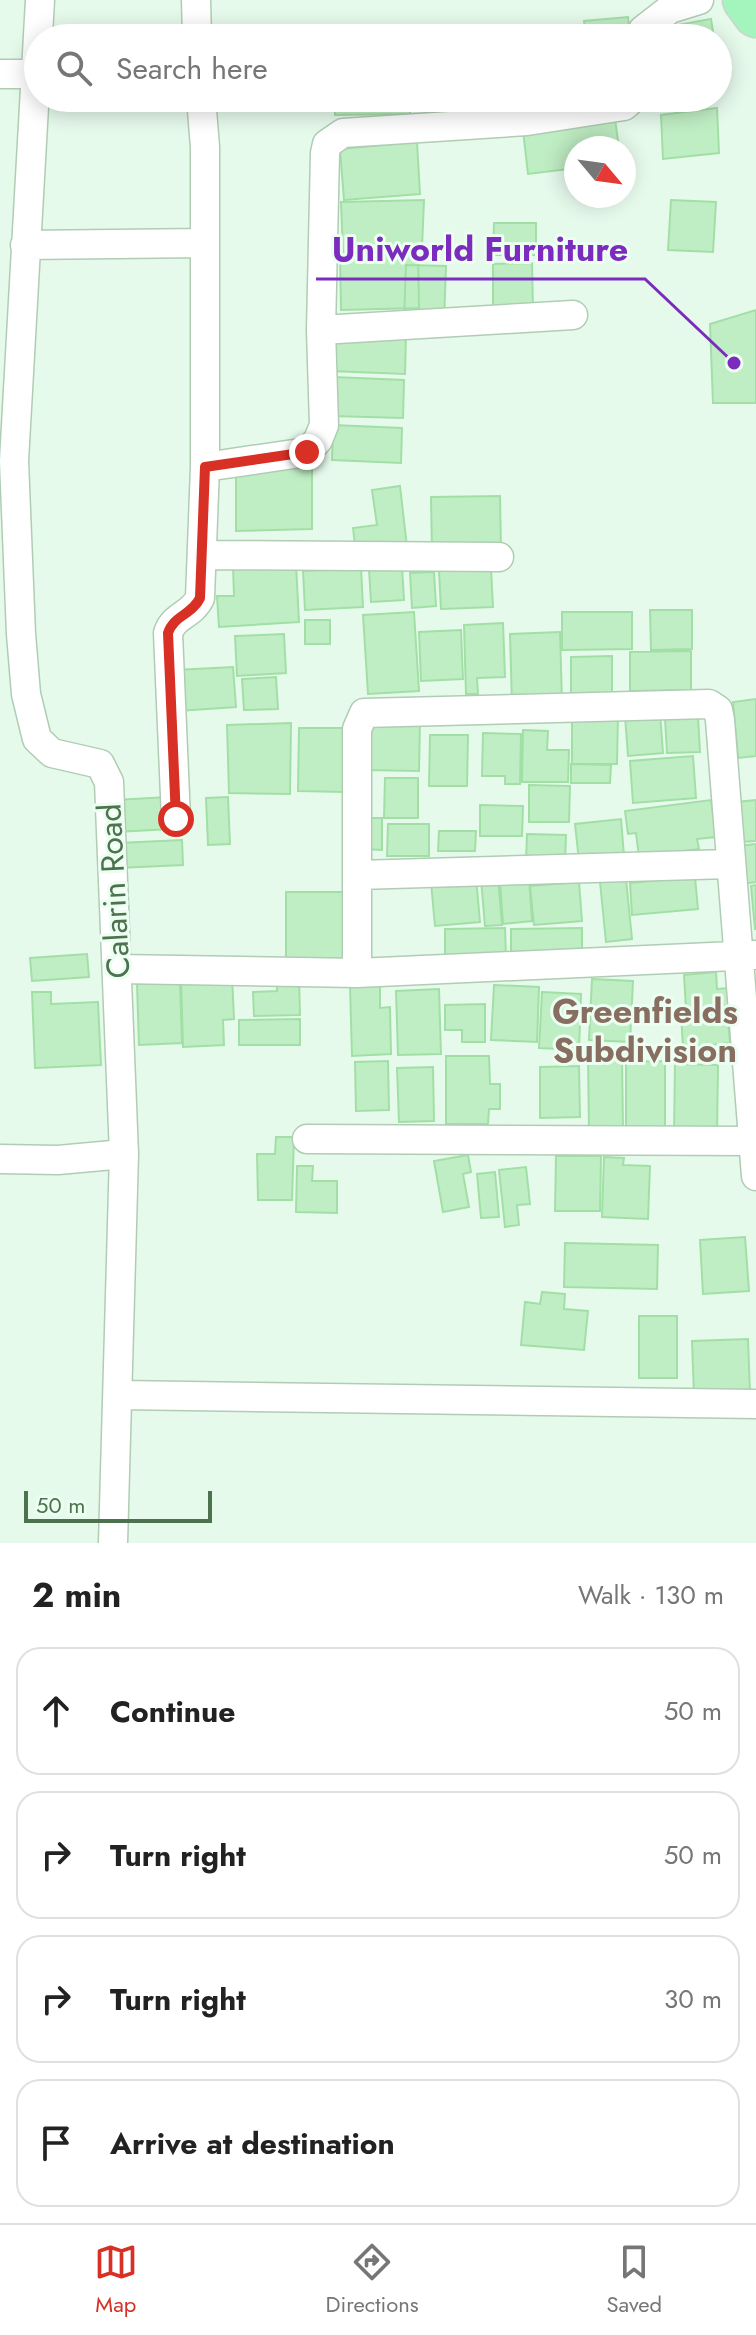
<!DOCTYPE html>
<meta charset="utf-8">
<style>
:root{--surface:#fff;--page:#f6f6f6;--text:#222;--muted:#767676;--line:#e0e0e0;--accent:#d93025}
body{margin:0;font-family:Jost,sans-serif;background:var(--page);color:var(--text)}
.compass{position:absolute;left:564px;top:136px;width:72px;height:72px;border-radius:50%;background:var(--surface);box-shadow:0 4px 20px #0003;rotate:119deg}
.scale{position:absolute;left:24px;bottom:20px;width:188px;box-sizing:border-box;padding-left:8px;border:4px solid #4d724e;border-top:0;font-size:22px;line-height:28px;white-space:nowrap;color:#4d724e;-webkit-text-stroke:6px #ecfef1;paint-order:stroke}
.stop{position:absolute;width:24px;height:24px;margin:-18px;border:6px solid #d93025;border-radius:50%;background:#fff}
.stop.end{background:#d93025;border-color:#fff;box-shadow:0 2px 8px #0008}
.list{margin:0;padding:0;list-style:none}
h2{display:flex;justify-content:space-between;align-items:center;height:104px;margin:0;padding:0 32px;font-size:34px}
h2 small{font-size:26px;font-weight:400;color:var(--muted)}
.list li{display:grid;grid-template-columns:52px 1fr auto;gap:24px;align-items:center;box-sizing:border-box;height:128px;margin:0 16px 16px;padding:0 16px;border:2px solid var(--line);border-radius:24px}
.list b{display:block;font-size:30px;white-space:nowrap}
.list em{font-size:26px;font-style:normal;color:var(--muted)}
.icon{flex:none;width:44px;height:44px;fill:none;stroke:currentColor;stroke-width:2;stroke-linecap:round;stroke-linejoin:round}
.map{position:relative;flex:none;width:756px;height:1543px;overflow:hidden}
.search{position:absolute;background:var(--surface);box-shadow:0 4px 20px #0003;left:24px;right:24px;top:24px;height:88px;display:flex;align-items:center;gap:20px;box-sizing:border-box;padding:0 28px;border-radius:44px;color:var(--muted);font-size:30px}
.sheet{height:680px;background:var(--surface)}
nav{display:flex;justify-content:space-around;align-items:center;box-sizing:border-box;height:112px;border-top:2px solid var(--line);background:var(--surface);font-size:22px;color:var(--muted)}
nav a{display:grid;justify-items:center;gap:4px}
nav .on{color:var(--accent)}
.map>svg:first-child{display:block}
.building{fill:#c0eec4;stroke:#a2dfa6;stroke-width:2}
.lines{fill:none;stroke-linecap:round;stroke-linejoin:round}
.street-casing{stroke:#b0cdb4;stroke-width:31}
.primary-casing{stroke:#cad5ca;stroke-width:47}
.street{stroke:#fff;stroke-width:28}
.primary{stroke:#a4f4bd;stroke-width:44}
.route{stroke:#d93025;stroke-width:10}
.labels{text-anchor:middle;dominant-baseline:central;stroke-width:6;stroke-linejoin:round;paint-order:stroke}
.street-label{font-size:32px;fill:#4d724e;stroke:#ecfef1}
.neighbourhood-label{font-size:34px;font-weight:bold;fill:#886e60;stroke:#ecfef1}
.leader{fill:none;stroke:#7b2cbf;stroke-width:3}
.callout-dot{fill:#7b2cbf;stroke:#ecfef1;stroke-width:3}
.callout-label{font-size:34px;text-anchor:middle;font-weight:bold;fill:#7b2cbf;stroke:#ecfef1;stroke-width:6;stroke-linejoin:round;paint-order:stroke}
</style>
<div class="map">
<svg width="756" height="1543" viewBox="0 0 756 1543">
<rect width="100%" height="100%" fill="#e6faec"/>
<path class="building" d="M 628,17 L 630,38 L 586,38 L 584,21 Z
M 711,19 L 714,38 L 658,38 L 656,29 Z
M 335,98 L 410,98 L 410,114 L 335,115 Z
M 717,108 L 719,153 L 663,159 L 661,115 Z
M 615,119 L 619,148 L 576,148 L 576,168 L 528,174 L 523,130 Z
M 417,142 L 420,194 L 344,200 L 340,149 Z
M 424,200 L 422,248 L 343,252 L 341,202 Z
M 671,200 L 716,202 L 713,252 L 668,250 Z
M 494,223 L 536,223 L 536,255 L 493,255 Z
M 418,253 L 419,308 L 341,310 L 340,255 Z
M 532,263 L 533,310 L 493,311 L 493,264 Z
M 406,265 L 446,266 L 444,321 L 404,319 Z
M 756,310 L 756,403 L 713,403 L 710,324 Z
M 331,330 L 406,333 L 405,374 L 330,371 Z
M 333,377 L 404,380 L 403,418 L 332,416 Z
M 333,425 L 402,428 L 401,463 L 332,460 Z
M 312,466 L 312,529 L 236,531 L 236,470 Z
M 400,486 L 407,547 L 356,553 L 353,528 L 377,525 L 372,490 Z
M 500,496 L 501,551 L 432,553 L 431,497 Z
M 296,564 L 299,622 L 219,627 L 217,596 L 234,596 L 233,567 Z
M 402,567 L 404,600 L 371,602 L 369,569 Z
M 361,568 L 363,607 L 305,610 L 303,571 Z
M 491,569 L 493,607 L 441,609 L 439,571 Z
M 434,572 L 436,606 L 412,608 L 410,573 Z
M 650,610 L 692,610 L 692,649 L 651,650 Z
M 414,612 L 419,691 L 368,694 L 363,615 Z
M 562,612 L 632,612 L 632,649 L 562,650 Z
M 305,620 L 330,620 L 330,644 L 305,644 Z
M 503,623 L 505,677 L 477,678 L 478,694 L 466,694 L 464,625 Z
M 461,630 L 463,679 L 421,681 L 419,632 Z
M 560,632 L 562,703 L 512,705 L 510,634 Z
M 284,634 L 286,673 L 237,676 L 235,636 Z
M 691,651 L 691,690 L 630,691 L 630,652 Z
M 612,656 L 612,702 L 571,702 L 571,657 Z
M 233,667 L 236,707 L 178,711 L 176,670 Z
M 276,677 L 278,709 L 244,710 L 242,679 Z
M 756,699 L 756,756 L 738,758 L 733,702 Z
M 660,713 L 663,753 L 628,756 L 625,716 Z
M 572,716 L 618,716 L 617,764 L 572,764 Z
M 698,717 L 700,752 L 667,753 L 665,719 Z
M 366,720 L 420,720 L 419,771 L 365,770 Z
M 291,723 L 290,794 L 229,793 L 227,725 Z
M 299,728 L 345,728 L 345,792 L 298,791 Z
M 523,730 L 548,731 L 547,750 L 569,750 L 568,782 L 522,782 Z
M 483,733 L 521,734 L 520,784 L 505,784 L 505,776 L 482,776 Z
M 430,735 L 468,735 L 467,786 L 429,786 Z
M 693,756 L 696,798 L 633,803 L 630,761 Z
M 571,764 L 611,765 L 610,783 L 571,783 Z
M 385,778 L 418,778 L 418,818 L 384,818 Z
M 529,785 L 570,786 L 569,822 L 529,822 Z
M 168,797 L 170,829 L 117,832 L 115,800 Z
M 228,797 L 230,844 L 208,845 L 206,798 Z
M 711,800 L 716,837 L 697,839 L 699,849 L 639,857 L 636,833 L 628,834 L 625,811 Z
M 756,800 L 756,841 L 740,842 L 736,802 Z
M 480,805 L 523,806 L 522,836 L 480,836 Z
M 363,818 L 382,818 L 382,850 L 362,849 Z
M 621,819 L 624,856 L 579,861 L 575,824 Z
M 388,824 L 429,824 L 429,856 L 387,856 Z
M 439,831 L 476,831 L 475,851 L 438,851 Z
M 527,834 L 566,835 L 565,863 L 526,862 Z
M 182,840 L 183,865 L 119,868 L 118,843 Z
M 756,844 L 756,882 L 741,884 L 738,846 Z
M 476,877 L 480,922 L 435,926 L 431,882 Z
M 498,877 L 502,925 L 485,926 L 481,879 Z
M 695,877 L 698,909 L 632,915 L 630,883 Z
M 529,878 L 532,921 L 503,924 L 500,880 Z
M 626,879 L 632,939 L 606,942 L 600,882 Z
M 579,882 L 582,921 L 534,925 L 530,886 Z
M 756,885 L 756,929 L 755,929 L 751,886 Z
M 286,892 L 345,892 L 344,959 L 286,959 Z
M 505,928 L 506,958 L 445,959 L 445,929 Z
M 582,928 L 582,957 L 511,958 L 511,929 Z
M 87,954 L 89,977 L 32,981 L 30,958 Z
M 716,972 L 717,989 L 730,988 L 731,1005 L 686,1009 L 684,975 Z
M 232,976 L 234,1019 L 223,1020 L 224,1045 L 183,1047 L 181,978 Z
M 299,978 L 300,1015 L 254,1016 L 253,992 L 277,991 L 277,979 Z
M 592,979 L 633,981 L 630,1042 L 589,1040 Z
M 180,983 L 182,1043 L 139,1045 L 137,984 Z
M 380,985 L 380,1008 L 390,1007 L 391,1054 L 352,1056 L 350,986 Z
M 494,985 L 539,987 L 537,1042 L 491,1040 Z
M 439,989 L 441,1054 L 398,1055 L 396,991 Z
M 32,992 L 51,992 L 51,1004 L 98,1002 L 101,1065 L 35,1068 Z
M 542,992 L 581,994 L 579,1050 L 539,1048 Z
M 485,1004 L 485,1042 L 462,1042 L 462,1030 L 445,1030 L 445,1005 Z
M 727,1010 L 730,1043 L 683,1048 L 681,1014 Z
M 300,1019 L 300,1045 L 239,1045 L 239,1020 Z
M 446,1056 L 489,1056 L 490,1084 L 500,1084 L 500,1109 L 489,1109 L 488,1124 L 446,1124 Z
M 622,1056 L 623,1130 L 589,1131 L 588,1057 Z
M 388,1061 L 389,1110 L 356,1111 L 355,1062 Z
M 665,1061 L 665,1131 L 626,1131 L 626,1062 Z
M 675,1064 L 718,1065 L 717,1135 L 674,1135 Z
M 579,1066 L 580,1117 L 540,1118 L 540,1067 Z
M 433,1067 L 434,1121 L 399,1122 L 397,1068 Z
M 276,1137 L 294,1137 L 292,1200 L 258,1200 L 257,1154 L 275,1154 Z
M 468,1155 L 471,1172 L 463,1174 L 469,1207 L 443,1212 L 434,1161 Z
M 556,1156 L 601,1156 L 600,1211 L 555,1211 Z
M 604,1157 L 624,1158 L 623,1165 L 650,1166 L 648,1219 L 602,1217 Z
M 297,1166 L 313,1166 L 312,1181 L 337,1181 L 337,1213 L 296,1212 Z
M 526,1167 L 530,1204 L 517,1205 L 519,1225 L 505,1227 L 499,1170 Z
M 495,1172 L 499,1217 L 481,1218 L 477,1174 Z
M 745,1237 L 749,1291 L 703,1294 L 700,1240 Z
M 565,1243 L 658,1245 L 657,1289 L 564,1287 Z
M 542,1292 L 565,1294 L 564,1309 L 588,1311 L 584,1350 L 521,1345 L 525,1302 L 540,1304 Z
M 639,1316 L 677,1316 L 677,1378 L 639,1378 Z
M 748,1339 L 750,1393 L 694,1395 L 692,1341 Z"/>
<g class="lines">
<defs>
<path id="street" d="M 40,0 L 14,461 L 21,634 L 26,694 L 37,739 L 52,753 L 100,764 L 109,782 L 124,1154 L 113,1543
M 196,0 L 197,38
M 642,38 L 643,30 L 670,9 L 699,0
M 0,74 L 36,74
M 25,245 L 204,243
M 321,330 L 573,315
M 205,467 L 307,452 L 318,440 L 324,425 L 321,330 L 325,153 L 327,144 L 343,133 L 527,121 L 624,106 L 633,98
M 202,555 L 499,557
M 176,819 L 168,633 C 174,615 192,615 200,598 L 205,467 L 205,147 L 201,98
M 358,875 L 729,864
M 118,969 L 357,973 L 756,955
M 357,973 L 357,729 L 364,713 L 709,704 L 718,710 L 720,720 L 756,1176
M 307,1139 L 752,1141
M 0,1159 L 58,1160 L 124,1154
M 119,1395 L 756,1404"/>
<path id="primary" d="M 745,0 L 756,15"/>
</defs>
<use href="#street" class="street-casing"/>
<use href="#primary" class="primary-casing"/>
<use href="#street" class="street"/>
<use href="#primary" class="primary"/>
</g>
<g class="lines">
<path class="route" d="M 176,819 L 168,633 C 174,615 192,615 200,598 L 205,467 L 307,452"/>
</g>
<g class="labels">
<g class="street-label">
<text transform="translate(114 891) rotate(-93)">Calarin Road</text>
</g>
<g class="neighbourhood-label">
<text x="645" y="1011">Greenfields<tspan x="645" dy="39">Subdivision</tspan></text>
</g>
</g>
<path class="leader" d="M734 363L645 279H316"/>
<circle class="callout-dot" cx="734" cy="363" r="8"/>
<g class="callout-label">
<text x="480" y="261">Uniworld Furniture</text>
</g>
</svg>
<svg class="compass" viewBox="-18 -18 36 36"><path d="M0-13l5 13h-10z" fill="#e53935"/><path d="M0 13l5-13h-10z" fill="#767676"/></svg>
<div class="scale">50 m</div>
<div class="stop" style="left:176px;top:819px"></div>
<div class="stop end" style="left:307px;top:452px"></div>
<div class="search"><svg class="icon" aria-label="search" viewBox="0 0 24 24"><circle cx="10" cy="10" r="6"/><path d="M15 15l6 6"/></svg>Search here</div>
</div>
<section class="sheet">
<h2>2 min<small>Walk · 130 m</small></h2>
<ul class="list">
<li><svg class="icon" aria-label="ahead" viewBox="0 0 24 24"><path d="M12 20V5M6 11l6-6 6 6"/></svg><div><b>Continue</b></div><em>50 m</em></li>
<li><svg class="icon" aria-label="right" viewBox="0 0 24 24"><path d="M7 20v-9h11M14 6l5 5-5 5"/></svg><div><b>Turn right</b></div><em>50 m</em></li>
<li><svg class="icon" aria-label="right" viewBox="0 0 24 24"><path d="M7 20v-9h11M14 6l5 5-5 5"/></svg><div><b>Turn right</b></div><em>30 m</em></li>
<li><svg class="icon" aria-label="arrive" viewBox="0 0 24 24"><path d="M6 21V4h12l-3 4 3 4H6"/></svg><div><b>Arrive at destination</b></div></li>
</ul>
</section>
<nav>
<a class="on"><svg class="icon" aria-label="map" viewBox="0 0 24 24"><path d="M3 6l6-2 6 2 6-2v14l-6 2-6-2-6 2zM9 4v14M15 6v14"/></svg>Map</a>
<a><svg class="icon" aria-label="directions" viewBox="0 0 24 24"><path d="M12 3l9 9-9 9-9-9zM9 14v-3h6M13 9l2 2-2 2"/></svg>Directions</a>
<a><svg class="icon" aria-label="saved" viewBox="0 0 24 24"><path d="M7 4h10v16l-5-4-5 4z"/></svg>Saved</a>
</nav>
